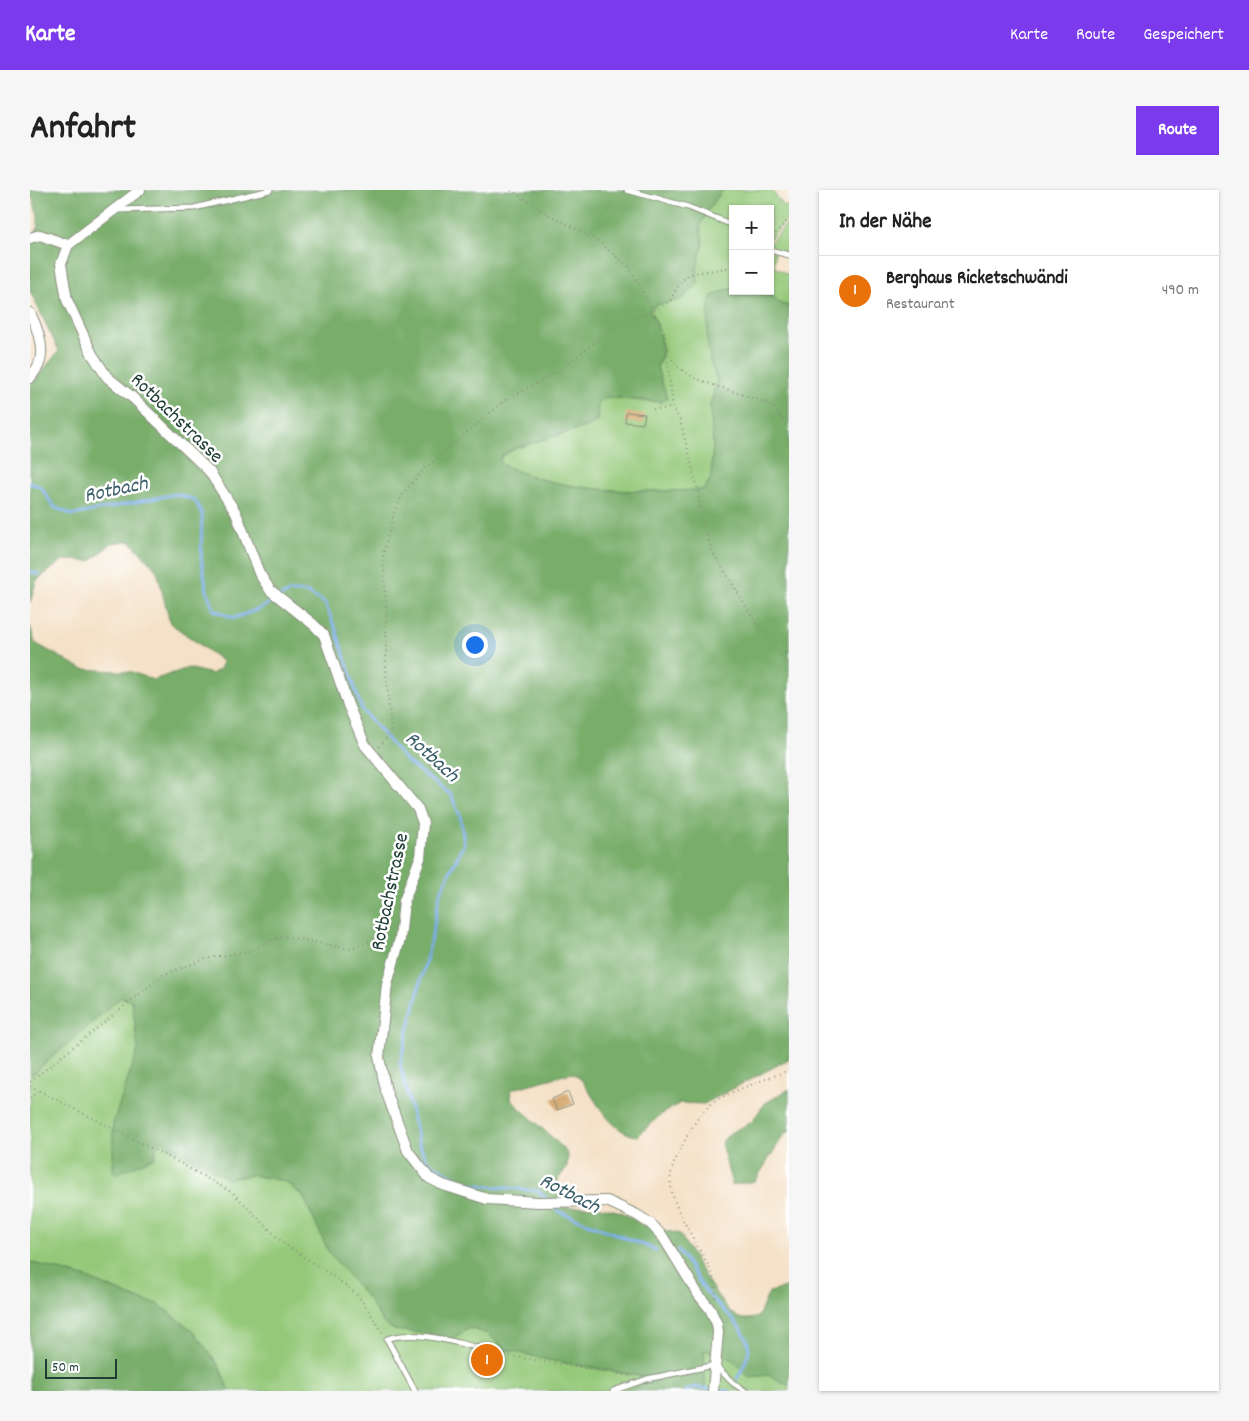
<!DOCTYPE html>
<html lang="de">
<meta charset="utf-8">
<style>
:root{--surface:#fff;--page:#f6f6f6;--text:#222;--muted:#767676;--line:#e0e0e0;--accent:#7c3aed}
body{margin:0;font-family:Dekko,sans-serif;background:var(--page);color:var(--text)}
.controls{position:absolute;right:15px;top:15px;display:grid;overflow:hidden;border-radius:0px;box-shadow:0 1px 4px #0004}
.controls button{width:45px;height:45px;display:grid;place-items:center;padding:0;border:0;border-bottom:1px solid var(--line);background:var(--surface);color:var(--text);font:25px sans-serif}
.scale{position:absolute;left:15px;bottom:12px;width:72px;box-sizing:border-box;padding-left:5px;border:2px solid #1f3d34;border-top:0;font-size:14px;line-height:18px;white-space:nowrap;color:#1f3d34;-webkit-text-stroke:4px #fff;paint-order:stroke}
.you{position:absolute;left:444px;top:454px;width:18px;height:18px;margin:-12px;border:4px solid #fff;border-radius:50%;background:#1a73e8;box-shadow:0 0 0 8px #1a73e833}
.badge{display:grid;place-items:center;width:32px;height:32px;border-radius:50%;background:var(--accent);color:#fff;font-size:16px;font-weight:700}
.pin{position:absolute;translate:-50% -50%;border:2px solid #fff;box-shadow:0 1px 5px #0006}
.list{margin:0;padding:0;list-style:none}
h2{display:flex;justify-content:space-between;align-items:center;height:65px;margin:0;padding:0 20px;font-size:21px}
h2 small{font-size:16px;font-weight:400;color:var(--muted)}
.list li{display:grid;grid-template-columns:32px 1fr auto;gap:15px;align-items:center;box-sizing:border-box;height:70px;padding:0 20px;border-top:1px solid var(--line)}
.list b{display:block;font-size:19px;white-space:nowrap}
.list p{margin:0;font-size:16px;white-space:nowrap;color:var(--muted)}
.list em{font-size:16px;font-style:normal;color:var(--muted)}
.map{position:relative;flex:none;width:759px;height:1201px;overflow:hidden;border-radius:0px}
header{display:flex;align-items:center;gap:30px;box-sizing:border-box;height:70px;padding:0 25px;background:var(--accent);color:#fff}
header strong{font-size:24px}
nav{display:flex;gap:28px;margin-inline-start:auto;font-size:18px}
.intro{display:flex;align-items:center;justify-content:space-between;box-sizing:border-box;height:120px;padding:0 30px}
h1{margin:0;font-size:35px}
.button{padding:12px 22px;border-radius:0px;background:var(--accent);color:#fff;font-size:18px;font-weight:700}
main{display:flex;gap:30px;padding:0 30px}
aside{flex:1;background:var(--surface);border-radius:0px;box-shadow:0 1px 4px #0004}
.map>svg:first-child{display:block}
.green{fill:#95c97a;stroke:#5a8357}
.forest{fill:#78ad6a;stroke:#4c754f}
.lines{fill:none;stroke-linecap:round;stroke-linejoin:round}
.stream{stroke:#7cade8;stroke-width:3}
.building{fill:#d6ab74}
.lane-casing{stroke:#8a8f7e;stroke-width:7}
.street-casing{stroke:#8a8f7e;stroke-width:12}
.path{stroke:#8a8f7e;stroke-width:2;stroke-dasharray:1 4;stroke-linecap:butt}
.lane{stroke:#fff;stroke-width:5}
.street{stroke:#fff;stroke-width:10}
.labels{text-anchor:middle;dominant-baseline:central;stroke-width:5;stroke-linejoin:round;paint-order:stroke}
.street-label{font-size:20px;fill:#1f3d34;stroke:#fff}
.water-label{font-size:21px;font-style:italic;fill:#3b5f6a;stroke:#fff}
</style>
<header>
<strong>Karte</strong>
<nav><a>Karte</a><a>Route</a><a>Gespeichert</a></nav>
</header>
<div class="intro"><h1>Anfahrt</h1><a class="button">Route</a></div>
<main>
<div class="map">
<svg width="759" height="1201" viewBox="0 0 759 1201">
<rect width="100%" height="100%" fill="#fff"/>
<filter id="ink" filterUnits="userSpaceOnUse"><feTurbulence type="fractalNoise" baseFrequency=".02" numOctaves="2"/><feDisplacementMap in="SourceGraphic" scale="10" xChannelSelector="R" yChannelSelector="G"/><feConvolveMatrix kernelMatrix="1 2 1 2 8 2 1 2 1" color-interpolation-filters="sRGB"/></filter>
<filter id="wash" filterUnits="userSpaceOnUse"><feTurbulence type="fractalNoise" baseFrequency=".0096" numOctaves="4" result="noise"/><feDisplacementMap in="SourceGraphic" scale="20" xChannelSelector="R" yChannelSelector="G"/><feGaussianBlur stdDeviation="1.12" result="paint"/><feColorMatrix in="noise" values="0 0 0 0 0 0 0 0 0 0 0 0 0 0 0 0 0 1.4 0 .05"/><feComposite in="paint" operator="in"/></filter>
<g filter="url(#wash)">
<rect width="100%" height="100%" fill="#f4e1c7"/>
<path class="green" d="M 693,0 L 741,0 L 754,16 L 759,16 L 759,28 L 753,33 L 740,49 L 740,19 L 703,19 L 703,98 L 692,101 L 680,171 L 687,190 L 680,215 L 683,252 L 681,288 L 674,300 C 606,302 532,304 470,274 L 471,267 L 486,258 L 558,236 L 567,231 L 568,213 L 576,207 L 611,211 L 633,212 L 637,208 L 627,178 L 633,161 L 627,135 L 619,119 L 628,114 L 650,110 L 668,94 L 667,79 L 673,53 L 670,35 L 680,17 Z
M 759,31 L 759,63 L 740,58 L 740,53 Z
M 740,61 L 745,62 L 744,77 L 759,85 L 759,116 L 751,114 L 737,101 L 740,101 Z
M 91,807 L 102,810 L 108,859 L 83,934 L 127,948 L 198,989 L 222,985 L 254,991 L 273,1006 L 299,1062 L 339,1110 L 354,1134 L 365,1140 L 416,1146 L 419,1149 L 440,1138 L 458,1144 L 475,1159 L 519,1170 L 620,1188 L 625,1187 L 628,1190 L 592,1201 L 199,1201 L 189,1176 L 164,1142 L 128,1114 L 107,1109 L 57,1088 L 0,1072 L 0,882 L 3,884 Z
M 674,1160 L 702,1169 L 719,1187 L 740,1185 L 759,1196 L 759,1201 L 675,1201 Z"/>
<path class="forest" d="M 0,0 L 693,0 L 680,17 L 670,35 L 673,53 L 667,79 L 668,94 L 650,110 L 628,114 L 619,119 L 627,135 L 633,161 L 627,178 L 637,208 L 633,212 L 576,207 L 568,213 L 567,231 L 558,236 L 486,258 L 471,266 L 470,273 C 532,305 606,302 674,300 L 681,288 L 683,252 L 680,215 L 687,190 L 680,171 L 677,149 L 679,115 L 681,106 L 703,98 L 703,101 L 737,101 L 751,114 L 759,116 L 759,869 L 674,914 L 650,913 L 629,926 L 608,946 C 589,945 574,925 564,909 C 557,899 554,889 542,883 L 482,899 L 481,910 L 527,952 L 538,964 L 537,977 L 528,989 L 533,1018 L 566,1016 L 592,1022 L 612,1035 L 650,1044 C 660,1061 692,1121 709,1128 C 715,1130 722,1129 728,1127 L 739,1102 L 759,1097 L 759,1196 L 740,1185 L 719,1187 L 702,1169 L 674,1160 L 675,1201 L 592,1201 L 628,1189 L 519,1170 L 475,1159 L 458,1144 L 440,1138 L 419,1150 L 416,1146 L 365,1140 L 354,1134 L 339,1110 L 299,1062 L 273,1006 L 254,991 L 222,985 L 198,989 L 128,949 L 125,967 L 86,984 L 83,982 L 83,934 L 108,859 L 102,811 L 91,807 L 3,884 L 0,882 L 0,435 L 5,453 L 52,479 L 102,482 L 123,490 L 158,478 L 182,484 L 191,478 L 192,471 L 140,433 L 127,381 L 100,351 L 82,353 L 61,371 L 33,370 L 6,391 L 0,413 L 0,196 L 29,161 L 0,101 L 0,56 L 8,37 L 8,26 L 2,7 L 0,7 Z
M 759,899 L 759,942 L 755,943 L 725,991 L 702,995 L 691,953 L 700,943 L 722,932 L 734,914 Z
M 0,1072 L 57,1088 L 107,1109 L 128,1114 L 164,1142 L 189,1176 L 199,1201 L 0,1201 Z"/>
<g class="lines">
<path class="stream" d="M 0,293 L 11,297 L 24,317 L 43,325 L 146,304 L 165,310 L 172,324 L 171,367 L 177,401 L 184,420 L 204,428 L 229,419 L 259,402 L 276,402 L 295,413 L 306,440 L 332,520 L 376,571 L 421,605 L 430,626 L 434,653 L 410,703 L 402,746 L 370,873 L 389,954 L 397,971 L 437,994 L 508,1001 L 516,1008
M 0,382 L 9,384
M 522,1014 L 530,1022 L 626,1060
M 648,1060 C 658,1072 665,1086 674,1099 C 686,1116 719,1138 719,1160 C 718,1169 711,1181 707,1189
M 687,1200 L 699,1201
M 655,1201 L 664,1197 L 679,1199"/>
</g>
<g id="blocks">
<path class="building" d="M 596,222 L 615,224 L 613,234 L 595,232 Z
M 538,902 L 543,914 L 527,920 L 522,909 Z
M 450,1163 L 467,1167 L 464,1178 L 447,1173 Z"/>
</g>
</g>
<g filter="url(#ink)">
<use href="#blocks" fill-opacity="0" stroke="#8a8f7e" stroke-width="1"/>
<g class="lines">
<defs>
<path id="lane" d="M 597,0 L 658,17 L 703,35
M 88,20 L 164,18 L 240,0
M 740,60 L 759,65
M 385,1201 L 357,1149 C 389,1138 436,1156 468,1163
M 583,1201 L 617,1189 L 685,1175 L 703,1193 L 715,1201"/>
<path id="street" d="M 110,0 L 38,55 L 31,74 L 37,110 L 62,164 L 77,187 L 103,208 L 179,281 L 206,323 L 229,383 L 240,400 L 283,434 L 294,445 L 318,515 L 335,555 L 388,619 L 393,633 L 390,668 L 374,711 L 370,749 L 357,794 L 349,867 L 356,901 L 378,961 L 399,988 L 413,995 L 457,1009 L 508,1012 L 577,1011 L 607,1025 L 621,1034 L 633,1047 L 668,1104 L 680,1119 L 687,1134 L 688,1142 L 683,1201
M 0,48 L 10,45 L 38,55
M 0,123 C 7,137 15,159 9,174 C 7,179 3,184 0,188"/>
</defs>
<use href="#lane" class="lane-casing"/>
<use href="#street" class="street-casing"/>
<path class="path" d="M 481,0 L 516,23 L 565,49 L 599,77 L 634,140 L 643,218 L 650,230 L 668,300 L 672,332 L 684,365 L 701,391 L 722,427 L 759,474
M 740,52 L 744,45 L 759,29
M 639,165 L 648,177 L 666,189 L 740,214 L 759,238
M 623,219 L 643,218
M 349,557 L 361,543 L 356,479 L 356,417 L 353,365 L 364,323 L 374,302 L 395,278 L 474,211 L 530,180 L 589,133 L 624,121 L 640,111 L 649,94 L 659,84 L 703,77
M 0,892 L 133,785 L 175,769 L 219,761 L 253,746 L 319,759 L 342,750 L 361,734
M 0,896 L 150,973 L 203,1003 L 253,1053 L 307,1089 L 326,1104 L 333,1112 L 353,1143
M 0,909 L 8,900
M 685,1108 C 689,1089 674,1068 665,1052 C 656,1035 643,1015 641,996 C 639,983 644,972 650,960 C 658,944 669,921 685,911 C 706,899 737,889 759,880
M 475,1165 L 601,1186"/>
<use href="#lane" class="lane"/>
<use href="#street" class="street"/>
</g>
</g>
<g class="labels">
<g class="street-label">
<text transform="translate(146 229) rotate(44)">Rotbachstrasse</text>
<text transform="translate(361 702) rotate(-78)">Rotbachstrasse</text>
</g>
<g class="water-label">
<text transform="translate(86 301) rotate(-12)">Rotbach</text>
<text transform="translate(401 568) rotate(42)">Rotbach</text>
<text transform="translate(539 1005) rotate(27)">Rotbach</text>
</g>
</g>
</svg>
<div class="controls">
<button>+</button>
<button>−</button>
</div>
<div class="scale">50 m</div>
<div class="you"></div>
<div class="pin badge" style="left:457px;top:1170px;background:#e8710a">1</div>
</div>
<aside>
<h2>In der Nähe<small></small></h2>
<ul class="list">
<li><span class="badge" style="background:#e8710a">1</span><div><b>Berghaus Ricketschwändi</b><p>Restaurant</p></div><em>490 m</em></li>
</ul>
</aside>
</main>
